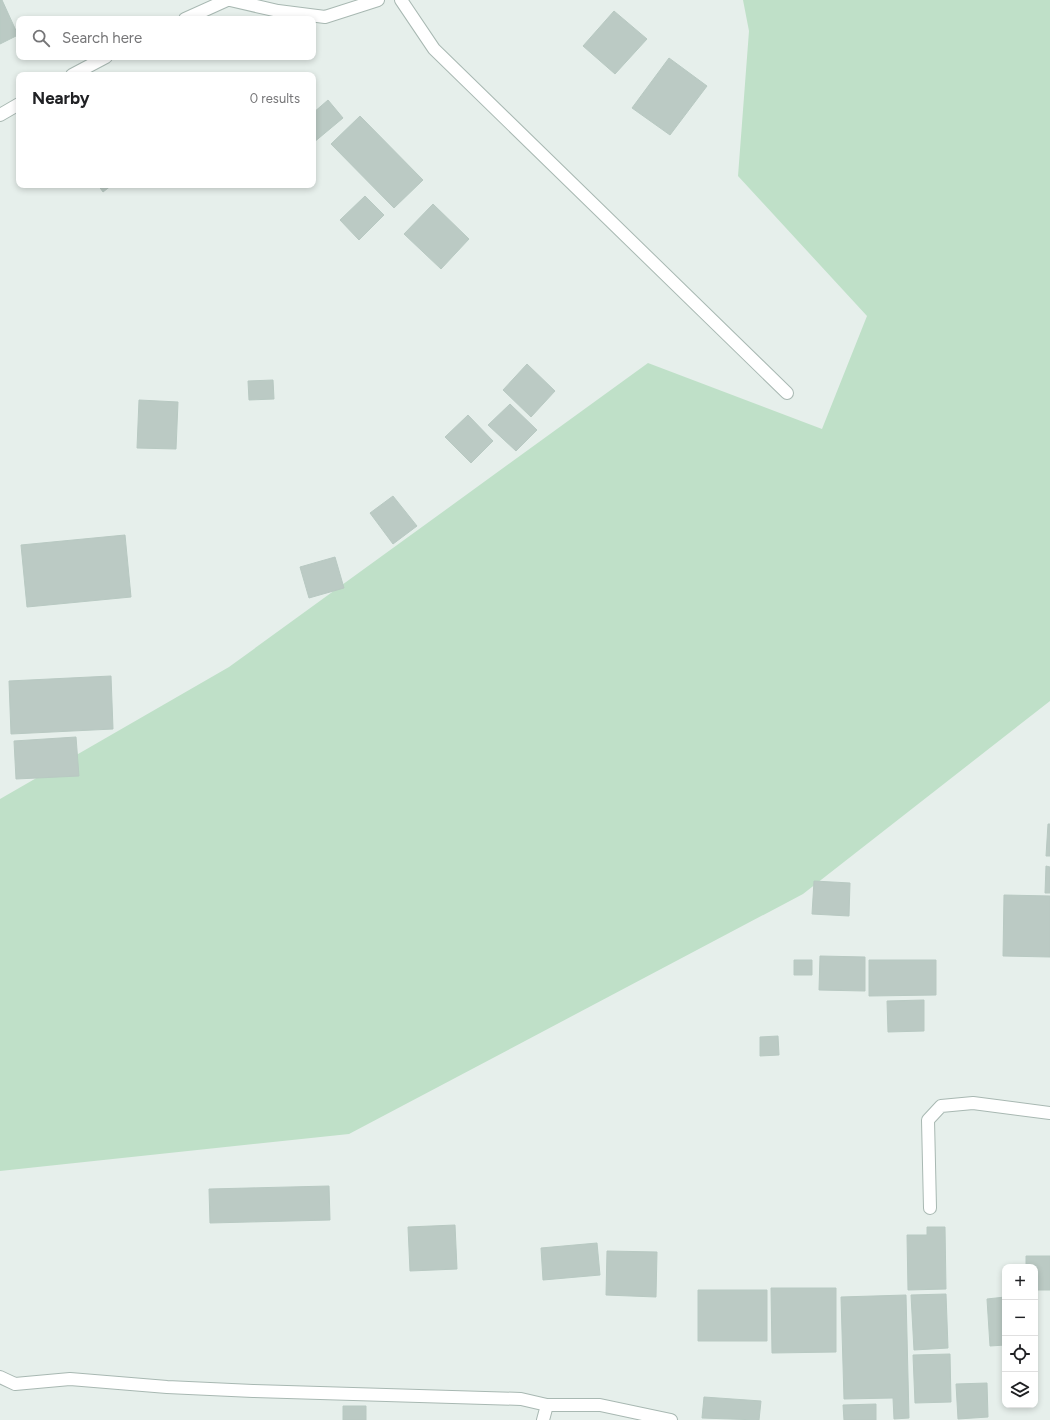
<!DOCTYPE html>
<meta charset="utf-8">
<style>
:root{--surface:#fff;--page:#f2f2f2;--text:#202124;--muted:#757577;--line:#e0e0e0}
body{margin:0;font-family:Figtree,sans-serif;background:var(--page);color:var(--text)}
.controls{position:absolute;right:12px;bottom:12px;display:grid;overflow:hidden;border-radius:8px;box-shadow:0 2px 6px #0003}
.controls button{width:36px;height:36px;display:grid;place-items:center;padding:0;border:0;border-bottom:1px solid var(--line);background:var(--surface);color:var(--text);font:20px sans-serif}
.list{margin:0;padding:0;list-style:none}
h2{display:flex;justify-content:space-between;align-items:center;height:52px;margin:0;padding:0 16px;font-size:17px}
h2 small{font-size:13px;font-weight:400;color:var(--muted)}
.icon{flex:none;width:22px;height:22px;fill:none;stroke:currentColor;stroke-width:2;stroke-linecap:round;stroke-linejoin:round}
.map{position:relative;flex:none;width:1050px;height:1420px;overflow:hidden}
.search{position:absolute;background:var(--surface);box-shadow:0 2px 6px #0003;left:16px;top:16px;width:300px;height:44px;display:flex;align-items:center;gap:10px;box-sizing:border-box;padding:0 14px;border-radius:8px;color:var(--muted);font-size:15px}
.panel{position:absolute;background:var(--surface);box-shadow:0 2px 6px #0003;left:16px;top:72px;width:300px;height:116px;border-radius:8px}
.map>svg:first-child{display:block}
.green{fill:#bfe0c8}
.building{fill:#bbcac4;stroke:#b8c9c2}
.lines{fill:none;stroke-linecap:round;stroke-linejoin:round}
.minor-casing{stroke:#a8b8b2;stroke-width:14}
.minor{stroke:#fff;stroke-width:12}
</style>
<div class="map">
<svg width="1050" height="1420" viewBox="0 0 1050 1420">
<rect width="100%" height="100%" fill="#e6efeb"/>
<path class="green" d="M 743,0 L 1050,0 L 1050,701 L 803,894 L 349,1134 L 0,1171 L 0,799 L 229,667 L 648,363 L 822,429 L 867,316 L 738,176 L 749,31 Z"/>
<path class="building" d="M 0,0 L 2,0 L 18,35 L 0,44 Z
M 614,11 L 647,39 L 615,74 L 583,46 Z
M 669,58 L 707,86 L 670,135 L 632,108 Z
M 328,100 L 343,118 L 313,143 L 313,113 Z
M 360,116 L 423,180 L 394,208 L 331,144 Z
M 98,185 L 112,185 L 103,192 Z
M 365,196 L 384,215 L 359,240 L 340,220 Z
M 433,204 L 469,239 L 441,269 L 404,234 Z
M 527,364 L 555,391 L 531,417 L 503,390 Z
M 273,380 L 274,399 L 249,400 L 248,381 Z
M 139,400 L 178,402 L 176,449 L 137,448 Z
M 510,404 L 537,430 L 516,451 L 488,425 Z
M 468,415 L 493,441 L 471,463 L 445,437 Z
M 393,496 L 417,526 L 393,544 L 370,513 Z
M 125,535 L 131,597 L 27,607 L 21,545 Z
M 335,557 L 344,588 L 309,598 L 300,567 Z
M 111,676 L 113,729 L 11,734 L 9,681 Z
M 76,737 L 79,776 L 16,779 L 14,741 Z
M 1048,824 L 1050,824 L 1050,856 L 1046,856 Z
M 1046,866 L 1050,867 L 1050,893 L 1045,893 Z
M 814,881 L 850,883 L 849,916 L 812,914 Z
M 1004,895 L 1050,896 L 1050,957 L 1003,956 Z
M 820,956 L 865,957 L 865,991 L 819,990 Z
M 794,960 L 812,960 L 812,975 L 794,975 Z
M 869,960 L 936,960 L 936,995 L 869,996 Z
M 924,1000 L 924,1031 L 888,1032 L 887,1001 Z
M 778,1036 L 779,1055 L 760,1056 L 760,1037 Z
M 329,1186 L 330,1220 L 210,1223 L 209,1189 Z
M 455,1225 L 457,1269 L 410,1271 L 408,1227 Z
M 927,1227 L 945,1227 L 946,1289 L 908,1290 L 907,1235 L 927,1235 Z
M 597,1243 L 600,1275 L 543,1280 L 541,1248 Z
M 607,1251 L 657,1252 L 656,1297 L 606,1295 Z
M 1026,1256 L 1050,1256 L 1050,1290 L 1035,1290 L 1035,1267 L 1026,1267 Z
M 771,1288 L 836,1288 L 836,1352 L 772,1353 Z
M 698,1290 L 767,1290 L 767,1341 L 698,1341 Z
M 946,1294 L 948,1348 L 914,1350 L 911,1295 Z
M 906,1295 L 909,1418 L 894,1419 L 893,1398 L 844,1399 L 841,1297 Z
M 1005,1297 L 1005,1345 L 990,1346 L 987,1299 Z
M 950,1354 L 951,1402 L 915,1403 L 913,1355 Z
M 987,1383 L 988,1417 L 958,1419 L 956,1384 Z
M 704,1397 L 761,1401 L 759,1420 L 702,1418 Z
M 876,1404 L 876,1420 L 844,1420 L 843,1405 Z
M 343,1406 L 366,1406 L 366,1420 L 343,1420 Z"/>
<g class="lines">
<defs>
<path id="minor" d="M 230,0 L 278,11 L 325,17 L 378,0
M 401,0 L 434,49 L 787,393
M 185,19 L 227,0
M 72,75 L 106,57
M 0,115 L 19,104
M 930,1208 L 928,1120 L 941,1106 L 973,1103 L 1050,1113
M 0,1377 L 15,1384 L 70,1379 L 167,1387 L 253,1391 L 521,1399 L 547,1405
M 543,1420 L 547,1405 L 600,1405 L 671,1420"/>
</defs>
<use href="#minor" class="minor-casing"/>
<use href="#minor" class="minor"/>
</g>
</svg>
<div class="controls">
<button>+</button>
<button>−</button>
<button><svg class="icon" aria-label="locate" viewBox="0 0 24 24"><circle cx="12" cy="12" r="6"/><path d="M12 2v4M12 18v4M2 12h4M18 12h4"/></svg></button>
<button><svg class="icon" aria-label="layers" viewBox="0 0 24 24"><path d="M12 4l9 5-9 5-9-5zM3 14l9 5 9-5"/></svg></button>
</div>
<div class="search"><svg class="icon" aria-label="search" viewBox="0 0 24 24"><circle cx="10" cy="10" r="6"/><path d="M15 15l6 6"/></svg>Search here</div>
<section class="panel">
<h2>Nearby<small>0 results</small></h2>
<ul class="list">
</ul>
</section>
</div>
